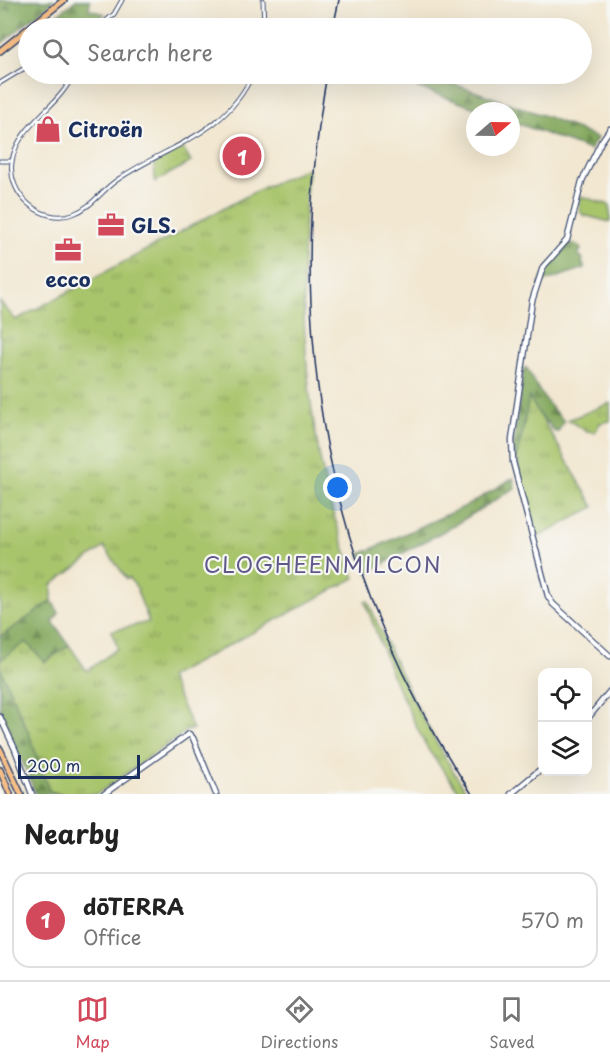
<!DOCTYPE html>
<meta charset="utf-8">
<style>
:root{--surface:#fff;--page:#f6f6f6;--text:#222;--muted:#767676;--line:#e0e0e0;--accent:#d1495b}
body{margin:0;font-family:"Playpen Sans",sans-serif;background:var(--page);color:var(--text)}
.controls{position:absolute;right:18px;bottom:18px;display:grid;overflow:hidden;border-radius:12px;box-shadow:0 6px 24px #0002}
.controls button{width:54px;height:54px;display:grid;place-items:center;padding:0;border:0;border-bottom:2px solid var(--line);background:var(--surface);color:var(--text);font:30px sans-serif}
.compass{position:absolute;left:466px;top:102px;width:54px;height:54px;border-radius:50%;background:var(--surface);box-shadow:0 6px 24px #0002;rotate:70deg}
.scale{position:absolute;left:18px;bottom:15px;width:122px;box-sizing:border-box;padding-left:6px;border:3px solid #1b2f5e;border-top:0;font-size:16px;line-height:21px;white-space:nowrap;color:#1b2f5e;-webkit-text-stroke:4px #f6f6f2;paint-order:stroke}
.you{position:absolute;left:338px;top:488px;width:21px;height:21px;margin:-15px;border:4px solid #fff;border-radius:50%;background:#1a73e8;box-shadow:0 0 0 9px #1a73e833}
.badge{display:grid;place-items:center;width:39px;height:39px;border-radius:50%;background:var(--accent);color:#fff;font-size:20px;font-weight:700}
.pin{position:absolute;translate:-50% -50%;border:3px solid #fff;box-shadow:0 2px 6px #0006}
.list{margin:0;padding:0;list-style:none}
h2{display:flex;justify-content:space-between;align-items:center;height:78px;margin:0;padding:0 24px;font-size:26px}
h2 small{font-size:20px;font-weight:400;color:var(--muted)}
.list li{display:grid;grid-template-columns:39px 1fr auto;gap:18px;align-items:center;box-sizing:border-box;height:96px;margin:0 12px 12px;padding:0 12px;border:2px solid var(--line);border-radius:18px}
.list b{display:block;font-size:22px;white-space:nowrap}
.list p{margin:0;font-size:20px;white-space:nowrap;color:var(--muted)}
.list em{font-size:20px;font-style:normal;color:var(--muted)}
.icon{flex:none;width:33px;height:33px;fill:none;stroke:currentColor;stroke-width:2;stroke-linecap:round;stroke-linejoin:round}
.map{position:relative;flex:none;width:610px;height:794px;overflow:hidden}
.search{position:absolute;background:var(--surface);box-shadow:0 6px 24px #0002;left:18px;right:18px;top:18px;height:66px;display:flex;align-items:center;gap:15px;box-sizing:border-box;padding:0 21px;border-radius:33px;color:var(--muted);font-size:22px}
.sheet{height:186px;background:var(--surface)}
nav{display:flex;justify-content:space-around;align-items:center;box-sizing:border-box;height:84px;border-top:2px solid var(--line);background:var(--surface);font-size:16px;color:var(--muted)}
nav a{display:grid;justify-items:center;gap:3px}
nav .on{color:var(--accent)}
.map>svg:first-child{display:block}
.grass{fill:url(#grass-tufts);stroke:#627a65;stroke-width:1.5}
.forest{fill:url(#forest-firs);stroke:#506c5f;stroke-width:1.5}
.lines{fill:none;stroke-linecap:round;stroke-linejoin:round}
.minor-casing{stroke:#3b4b6f;stroke-width:5}
.tertiary-casing{stroke:#3b4b6f;stroke-width:7}
.trunk-casing{stroke:#3b4b6f;stroke-width:8}
.minor{stroke:#fff;stroke-width:3}
.tertiary{stroke:#fff;stroke-width:4.5}
.trunk{stroke:#f6be87;stroke-width:5}
.rail{stroke:#1b2f5e;stroke-width:1.5}
.labels{text-anchor:middle;dominant-baseline:central;stroke-width:4.5;stroke-linejoin:round;paint-order:stroke}
.poi-label{font-size:20px;font-weight:bold;fill:#1b2f5e;stroke:#f6f6f2;text-anchor:start}
.quarter-label{font-size:22px;letter-spacing:1.5px;fill:#5f5989;stroke:#f6f6f2}
</style>
<div class="map">
<svg width="610" height="794" viewBox="0 0 610 794">
<defs>
<pattern id="grass-tufts" width="24" height="20" patternUnits="userSpaceOnUse" patternTransform="scale(1.5)"><rect width="24" height="20" fill="#a9c56c"/><path d="M3 7l-1-3M5 7V3M7 7l1-3M15 17l-1-3M17 17v-4M19 17l1-3" fill="none" stroke="#89a05c"/></pattern>
<pattern id="forest-firs" width="22" height="20" patternUnits="userSpaceOnUse" patternTransform="scale(1.5)"><rect width="22" height="20" fill="#86aa60"/><path d="M5 1l3.5 6h-7zM16 11l3.5 6h-7z" fill="#6d8b52"/></pattern>
</defs>
<rect width="100%" height="100%" fill="#f6f6f2"/>
<filter id="ink" filterUnits="userSpaceOnUse"><feTurbulence type="fractalNoise" baseFrequency=".0167" numOctaves="2"/><feDisplacementMap in="SourceGraphic" scale="12" xChannelSelector="R" yChannelSelector="G"/><feConvolveMatrix kernelMatrix="1 2 1 2 8 2 1 2 1" color-interpolation-filters="sRGB"/></filter>
<filter id="wash" filterUnits="userSpaceOnUse"><feTurbulence type="fractalNoise" baseFrequency=".008" numOctaves="4" result="noise"/><feDisplacementMap in="SourceGraphic" scale="24" xChannelSelector="R" yChannelSelector="G"/><feGaussianBlur stdDeviation="1.35" result="paint"/><feColorMatrix in="noise" values="0 0 0 0 0 0 0 0 0 0 0 0 0 0 0 0 0 1.4 0 .05"/><feComposite in="paint" operator="in"/></filter>
<g filter="url(#wash)">
<rect width="100%" height="100%" fill="#f2e7d0"/>
<path class="grass" d="M 183,148 L 191,162 L 155,182 L 154,164 Z
M 305,169 L 308,170 C 298,285 302,402 333,513 C 340,535 348,557 355,578 L 169,677 L 193,729 L 186,731 L 97,794 L 59,794 L 49,791 L 29,734 L 0,668 L 0,660 L 26,641 L 45,662 L 69,645 L 87,671 L 118,648 L 111,631 L 149,622 L 137,591 L 138,589 L 129,578 L 127,579 L 104,547 L 52,585 L 52,601 L 0,637 L 0,302 L 16,320 L 258,190 Z
M 580,196 L 610,205 L 610,222 L 583,215 L 579,210 Z
M 529,396 L 594,507 L 537,538 L 521,481 L 517,458 Z
M 610,403 L 610,421 L 600,423 L 595,432 L 586,431 L 568,420 Z
M 368,601 C 396,668 428,733 468,794 L 461,794 L 429,751 L 417,728 L 392,675 L 365,602 Z"/>
<path class="forest" d="M 0,0 L 54,0 L 0,45 Z
M 76,0 L 90,0 L 89,9 L 105,14 L 86,28 L 40,28 Z
M 379,74 L 425,74 L 548,117 L 597,138 L 590,150 L 511,121 L 511,111 L 484,111 Z
M 568,243 C 573,246 578,242 581,250 L 578,254 L 583,259 L 582,262 L 585,268 L 540,283 L 548,267 Z
M 524,368 L 527,368 C 536,388 547,405 564,421 L 558,432 L 555,432 L 547,422 L 540,416 L 529,397 L 519,450 L 515,458 L 513,445 Z
M 513,478 L 515,488 L 453,526 L 367,573 L 361,554 L 470,504 Z
M 52,601 L 59,613 L 53,622 L 69,645 L 45,662 L 26,642 L 0,660 L 0,637 Z
M 0,668 L 29,734 L 49,791 L 59,794 L 36,794 L 0,711 Z"/>
</g>
<g filter="url(#ink)">
<g class="lines">
<defs>
<path id="minor" d="M 263,0 L 264,28
M 98,28 L 114,14 L 122,0
M 73,74 C 62,105 16,126 12,162 C 7,194 41,225 73,214 C 93,207 103,188 120,178 C 171,144 225,135 253,74
M 0,83 L 28,66
M 0,161 L 12,161"/>
<path id="tertiary" d="M 610,129 L 601,142 L 582,181 L 567,240 L 543,267 L 532,301 L 512,440 L 513,462 L 548,596 L 553,604 L 610,656
M 0,717 L 15,749 L 32,794
M 588,718 L 610,691
M 104,794 L 189,734 L 193,738 L 216,794
M 511,794 L 542,768"/>
<path id="trunk" d="M 0,51 L 64,0
M 0,749 L 21,794
M 0,770 L 10,794"/>
</defs>
<use href="#minor" class="minor-casing"/>
<use href="#tertiary" class="tertiary-casing"/>
<use href="#trunk" class="trunk-casing"/>
<use href="#minor" class="minor"/>
<use href="#tertiary" class="tertiary"/>
<use href="#trunk" class="trunk"/>
<path class="rail" d="M 333,28 L 339,0
M 327,74 C 282,330 326,576 472,794"/>
</g>
</g>
<defs>
<symbol id="shop-bare" viewBox="-9 -9 18 18"><path d="M-5-2.5h2.3a2.7 3.5 0 0 1 5.4 0H5L5.5 6h-11ZM-1.5-2.5h3a1.5 2.3 0 0 0-3 0Z" fill="#d1495b" stroke="#f6f6f2" stroke-width="2.5" paint-order="stroke"/></symbol>
<symbol id="office-bare" viewBox="-9 -9 18 18"><path d="M-6-3h4V-5.5h4V-3h4V5H-6ZM-1-4.5V-3h2v-1.5ZM-6 0V1H6V0Z" fill="#d1495b" stroke="#f6f6f2" stroke-width="2.5" paint-order="stroke"/></symbol>
</defs>
<g fill-rule="evenodd">
<use href="#shop-bare" x="29" y="110" width="38" height="38"/>
<use href="#office-bare" x="92" y="206" width="38" height="38"/>
<use href="#office-bare" x="49" y="231" width="38" height="38"/>
</g>
<g class="labels">
<g class="poi-label">
<text x="68" y="129">Citroën</text>
<text x="131" y="225">GLS.</text>
<text x="68" y="279" text-anchor="middle">ecco</text>
</g>
<g class="quarter-label">
<text x="323" y="563">CLOGHEENMILCON</text>
</g>
</g>
</svg>
<div class="controls">
<button><svg class="icon" aria-label="locate" viewBox="0 0 24 24"><circle cx="12" cy="12" r="6"/><path d="M12 2v4M12 18v4M2 12h4M18 12h4"/></svg></button>
<button><svg class="icon" aria-label="layers" viewBox="0 0 24 24"><path d="M12 4l9 5-9 5-9-5zM3 14l9 5 9-5"/></svg></button>
</div>
<svg class="compass" viewBox="-18 -18 36 36"><path d="M0-13l5 13h-10z" fill="#e53935"/><path d="M0 13l5-13h-10z" fill="#767676"/></svg>
<div class="scale">200 m</div>
<div class="you"></div>
<div class="pin badge" style="left:242px;top:156px">1</div>
<div class="search"><svg class="icon" aria-label="search" viewBox="0 0 24 24"><circle cx="10" cy="10" r="6"/><path d="M15 15l6 6"/></svg>Search here</div>
</div>
<section class="sheet">
<h2>Nearby<small></small></h2>
<ul class="list">
<li><span class="badge">1</span><div><b>dōTERRA</b><p>Office</p></div><em>570 m</em></li>
</ul>
</section>
<nav>
<a class="on"><svg class="icon" aria-label="map" viewBox="0 0 24 24"><path d="M3 6l6-2 6 2 6-2v14l-6 2-6-2-6 2zM9 4v14M15 6v14"/></svg>Map</a>
<a><svg class="icon" aria-label="directions" viewBox="0 0 24 24"><path d="M12 3l9 9-9 9-9-9zM9 14v-3h6M13 9l2 2-2 2"/></svg>Directions</a>
<a><svg class="icon" aria-label="saved" viewBox="0 0 24 24"><path d="M7 4h10v16l-5-4-5 4z"/></svg>Saved</a>
</nav>
